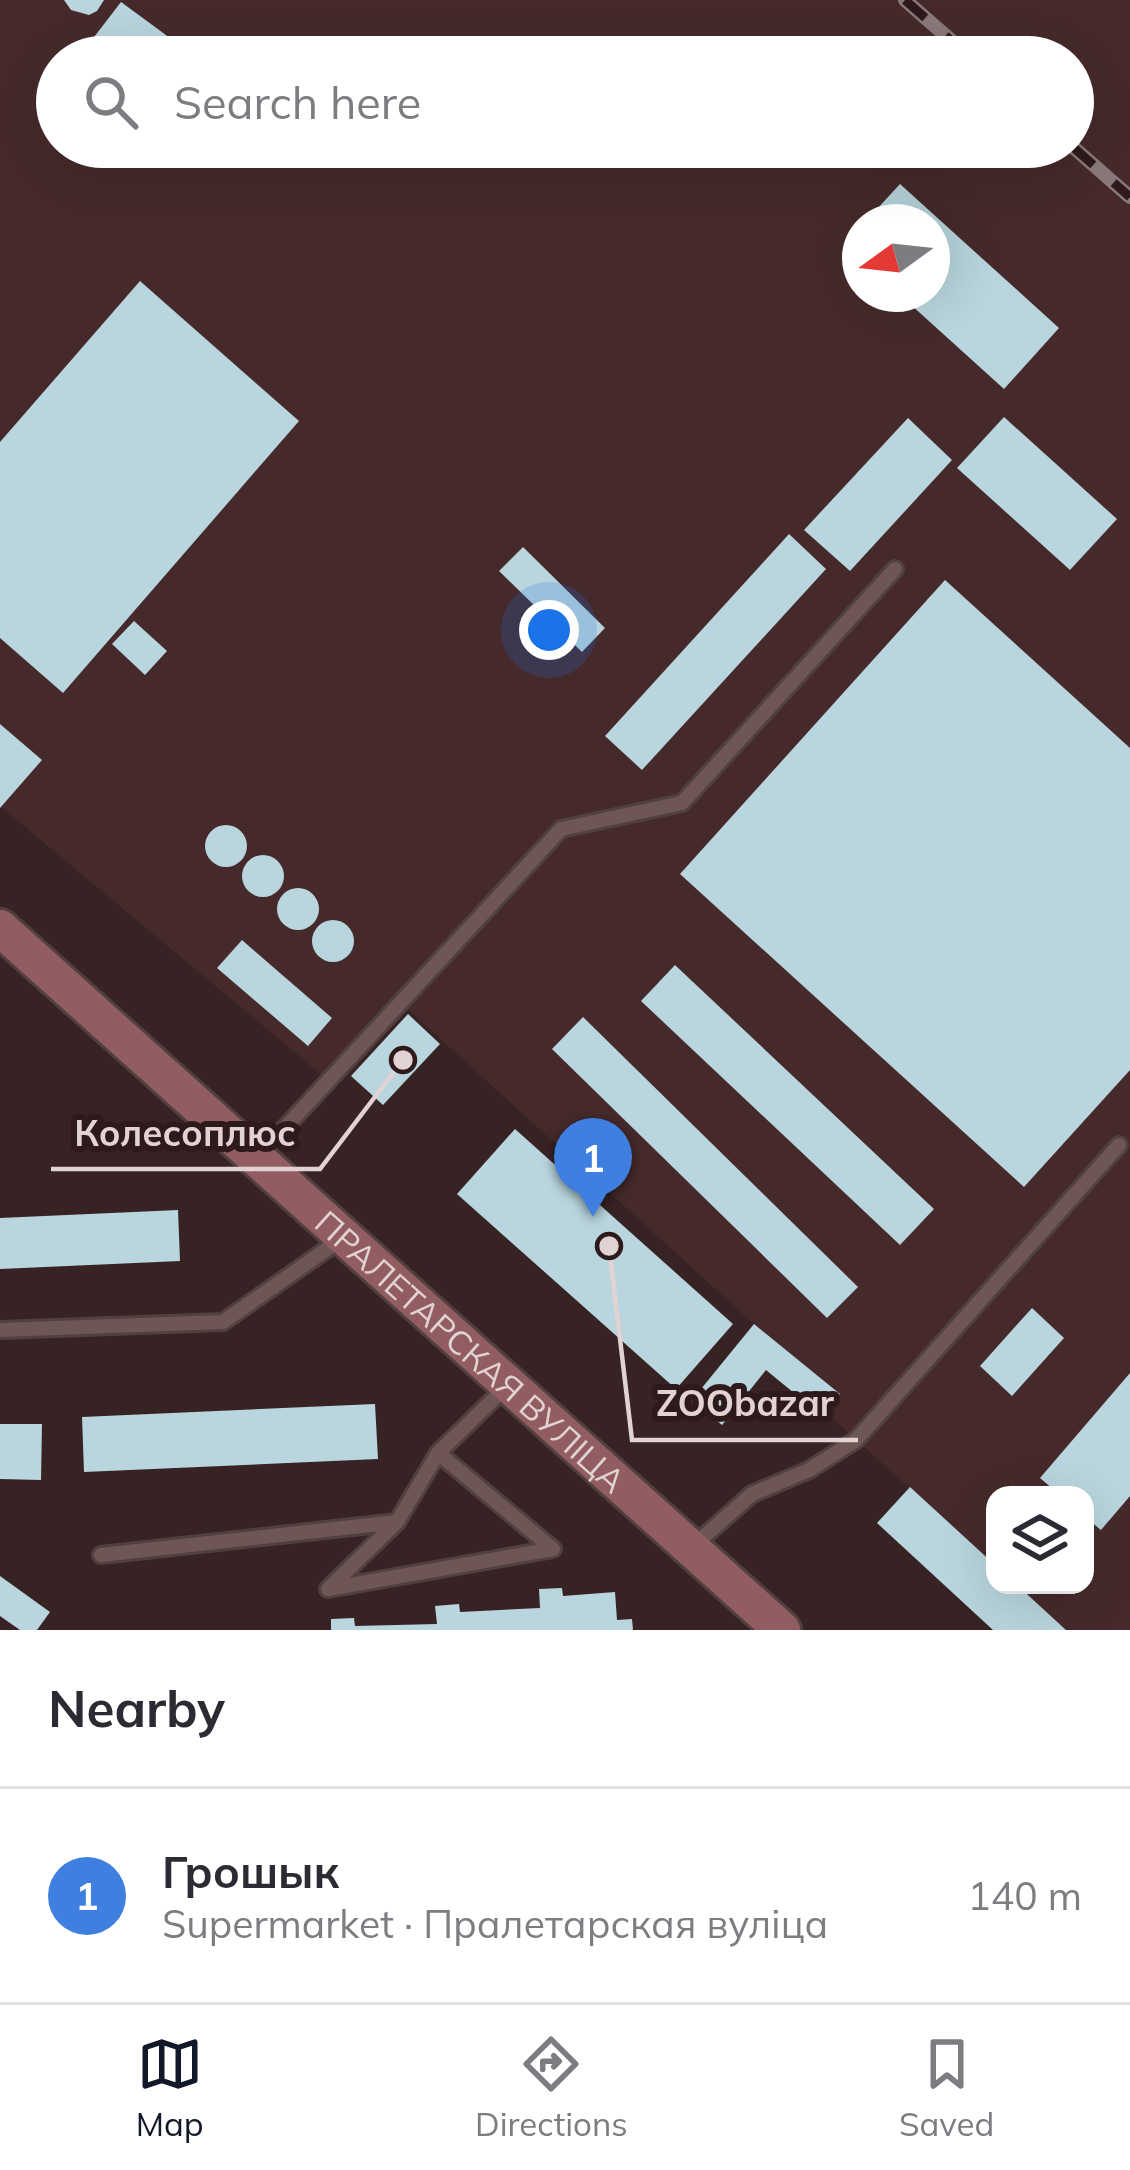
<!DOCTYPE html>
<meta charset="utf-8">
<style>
:root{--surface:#fff;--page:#f7f7f7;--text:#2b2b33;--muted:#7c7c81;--line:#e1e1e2;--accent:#111827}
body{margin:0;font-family:Mulish,sans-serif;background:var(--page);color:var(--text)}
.controls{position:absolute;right:36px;bottom:36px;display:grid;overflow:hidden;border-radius:24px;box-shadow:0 12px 48px #0002}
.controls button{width:108px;height:108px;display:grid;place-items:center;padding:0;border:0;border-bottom:3px solid var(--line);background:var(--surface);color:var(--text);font:60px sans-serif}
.compass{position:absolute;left:842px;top:204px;width:108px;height:108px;border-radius:50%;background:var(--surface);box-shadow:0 12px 48px #0002;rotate:255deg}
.you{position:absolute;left:549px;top:630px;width:42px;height:42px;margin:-30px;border:9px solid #fff;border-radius:50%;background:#1a73e8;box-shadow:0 0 0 18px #1a73e833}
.badge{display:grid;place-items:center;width:78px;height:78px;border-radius:50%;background:var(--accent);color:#fff;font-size:39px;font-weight:700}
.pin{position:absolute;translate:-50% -99px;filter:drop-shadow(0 3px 6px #0008)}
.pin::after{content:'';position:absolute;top:63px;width:42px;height:36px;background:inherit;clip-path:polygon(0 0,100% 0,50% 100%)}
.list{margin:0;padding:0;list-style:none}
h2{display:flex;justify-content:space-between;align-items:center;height:156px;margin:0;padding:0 48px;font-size:51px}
h2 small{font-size:39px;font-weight:400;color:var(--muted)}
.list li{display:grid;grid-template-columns:78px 1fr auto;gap:36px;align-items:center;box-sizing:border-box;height:216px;padding:0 48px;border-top:3px solid var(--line)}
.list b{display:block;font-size:45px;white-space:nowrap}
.list p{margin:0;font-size:39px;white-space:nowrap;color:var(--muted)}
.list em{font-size:39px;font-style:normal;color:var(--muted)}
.icon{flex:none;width:66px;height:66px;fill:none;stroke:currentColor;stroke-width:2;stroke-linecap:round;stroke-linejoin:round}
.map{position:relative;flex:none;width:1130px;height:1630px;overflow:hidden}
.search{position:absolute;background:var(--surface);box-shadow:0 12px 48px #0002;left:36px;right:36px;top:36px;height:132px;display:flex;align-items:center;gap:30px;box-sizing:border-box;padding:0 42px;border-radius:66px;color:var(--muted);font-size:45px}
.sheet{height:372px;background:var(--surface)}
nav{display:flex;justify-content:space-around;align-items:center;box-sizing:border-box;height:168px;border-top:3px solid var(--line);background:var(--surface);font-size:33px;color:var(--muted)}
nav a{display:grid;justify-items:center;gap:6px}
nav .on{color:var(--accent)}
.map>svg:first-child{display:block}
.built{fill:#462a2b;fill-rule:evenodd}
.building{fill:#b9d5dd}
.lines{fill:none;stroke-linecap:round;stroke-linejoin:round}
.lane-casing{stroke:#514040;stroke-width:20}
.secondary-casing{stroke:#514040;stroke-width:42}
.lane{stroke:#6e5656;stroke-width:14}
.secondary{stroke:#925d60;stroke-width:36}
.rail-casing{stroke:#8a7979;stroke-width:14}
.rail{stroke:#2e1a1b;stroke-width:9;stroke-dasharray:27;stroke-linecap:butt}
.labels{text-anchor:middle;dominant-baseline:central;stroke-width:12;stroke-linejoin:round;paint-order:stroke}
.street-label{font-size:33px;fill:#e1d3d3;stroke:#2e1a1b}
.leader{fill:none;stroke:#e1d3d3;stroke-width:4.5}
.callout-dot{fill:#e1d3d3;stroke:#2e1a1b;stroke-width:4.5}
.callout-label{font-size:36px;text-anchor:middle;font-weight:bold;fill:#e1d3d3;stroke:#2e1a1b;stroke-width:12;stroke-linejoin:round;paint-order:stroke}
</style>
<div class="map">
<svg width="1130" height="1630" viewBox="0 0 1130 1630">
<rect width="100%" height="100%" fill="#382324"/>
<path class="built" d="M 0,0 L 1130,0 L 1130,1630 L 1066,1630 L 1017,1585 L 1085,1585 L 1085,1495 L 995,1495 L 995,1565 L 833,1419 L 839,1394 L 754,1324 L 402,1004 L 335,1086 L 0,806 ZM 57,57 L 1073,57 L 1073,147 L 57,147 ZM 860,222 L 932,222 L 932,294 L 860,294 Z"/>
<path class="building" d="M 64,0 L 104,0 L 97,11 L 89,15 L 71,10 Z
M 121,2 L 185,49 L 179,57 L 112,57 L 91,41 Z
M 900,184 L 1059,328 L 1004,389 L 899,294 L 932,294 L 932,222 L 865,222 Z
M 860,228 L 860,258 L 845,245 Z
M 140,281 L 299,421 L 63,693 L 0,638 L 0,442 Z
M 1004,417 L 1117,519 L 1070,570 L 957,468 Z
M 908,418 L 952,460 L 850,571 L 804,530 Z
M 789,534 L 826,569 L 642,770 L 605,736 Z
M 523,547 L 605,628 L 582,652 L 499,571 Z
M 945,580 L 1130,748 L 1130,1070 L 1024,1187 L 680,874 Z
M 134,621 L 167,651 L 145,675 L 112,644 Z
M 0,724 L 42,760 L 0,808 Z
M205 846a21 21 0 1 1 42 0a21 21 0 1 1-42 0Z
M242 876a21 21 0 1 1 42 0a21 21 0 1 1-42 0Z
M277 909a21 21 0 1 1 42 0a21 21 0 1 1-42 0Z
M312 941a21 21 0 1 1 42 0a21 21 0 1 1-42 0Z
M 242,940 L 332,1018 L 308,1046 L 217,968 Z
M 675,965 L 934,1209 L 900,1245 L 641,1001 Z
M 408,1014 L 440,1044 L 383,1105 L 351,1076 Z
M 583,1017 L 858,1287 L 827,1318 L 552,1049 Z
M 515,1129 L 733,1324 L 676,1389 L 457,1194 Z
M 178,1210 L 180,1261 L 0,1269 L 0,1218 Z
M 1032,1308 L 1064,1338 L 1012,1396 L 980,1366 Z
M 754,1324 L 840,1394 L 822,1416 L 766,1370 L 722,1425 L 692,1400 Z
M 1130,1373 L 1130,1496 L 1101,1530 L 1085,1517 L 1085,1495 L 1060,1495 L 1040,1478 Z
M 375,1404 L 378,1459 L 84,1472 L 82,1417 Z
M 0,1424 L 42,1424 L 41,1480 L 0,1479 Z
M 910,1487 L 995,1565 L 995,1585 L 1017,1585 L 1066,1630 L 993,1630 L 877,1523 Z
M 0,1576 L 50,1612 L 37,1630 L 20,1630 L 0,1616 Z
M 562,1588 L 563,1596 L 615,1592 L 617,1620 L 632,1619 L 633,1630 L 331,1630 L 331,1619 L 354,1618 L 355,1626 L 437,1624 L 435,1606 L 459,1604 L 460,1612 L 540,1608 L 539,1589 Z"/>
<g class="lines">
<defs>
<path id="lane" d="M 257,1158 L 561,829 L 682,803 L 895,569
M 0,1330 L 223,1322 L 340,1240
M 397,1522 L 328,1589 L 553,1549 L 438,1453
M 691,1548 L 752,1494 L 809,1470 L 856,1440 L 1119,1145
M 101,1555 L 397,1522 L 438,1453 L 505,1388"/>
<g id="secondary">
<path id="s1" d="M 0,928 L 782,1630"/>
</g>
</defs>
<use href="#lane" class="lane-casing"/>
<use href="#secondary" class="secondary-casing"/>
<use href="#lane" class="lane"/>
<use href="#secondary" class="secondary"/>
<defs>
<path id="rail" d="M 905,0 L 970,57
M 1073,147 L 1130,197"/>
</defs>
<use href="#rail" class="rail-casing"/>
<use href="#rail" class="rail"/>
</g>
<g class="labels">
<g class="street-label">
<text stroke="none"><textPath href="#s1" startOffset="633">ПРАЛЕТАРСКАЯ ВУЛІЦА</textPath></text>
</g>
</g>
<path class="leader" d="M403 1060L320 1169H51M609 1246L632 1440H858"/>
<g class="callout-dot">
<circle cx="403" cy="1060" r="12"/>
<circle cx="609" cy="1246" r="12"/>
</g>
<g class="callout-label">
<text x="185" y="1146">Колесоплюс</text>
<text x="745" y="1416">ZOObazar</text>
</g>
</svg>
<div class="controls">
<button><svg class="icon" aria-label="layers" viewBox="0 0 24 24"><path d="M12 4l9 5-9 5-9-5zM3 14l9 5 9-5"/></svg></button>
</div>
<svg class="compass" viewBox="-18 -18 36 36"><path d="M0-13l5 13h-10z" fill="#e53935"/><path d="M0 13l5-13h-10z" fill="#7c7c81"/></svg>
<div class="you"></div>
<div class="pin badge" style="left:593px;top:1217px;background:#3f7fe0">1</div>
<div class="search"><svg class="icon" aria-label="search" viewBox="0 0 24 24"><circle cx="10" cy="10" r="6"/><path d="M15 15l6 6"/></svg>Search here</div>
</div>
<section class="sheet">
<h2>Nearby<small></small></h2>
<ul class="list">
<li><span class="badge" style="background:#3f7fe0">1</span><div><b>Грошык</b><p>Supermarket · Пралетарская вуліца</p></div><em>140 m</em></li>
</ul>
</section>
<nav>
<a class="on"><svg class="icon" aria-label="map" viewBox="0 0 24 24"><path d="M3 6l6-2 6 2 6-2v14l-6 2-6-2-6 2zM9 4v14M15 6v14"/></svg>Map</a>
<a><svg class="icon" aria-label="directions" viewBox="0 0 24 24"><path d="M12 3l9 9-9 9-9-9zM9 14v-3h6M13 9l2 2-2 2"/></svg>Directions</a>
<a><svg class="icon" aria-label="saved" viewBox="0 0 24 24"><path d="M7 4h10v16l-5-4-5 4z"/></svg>Saved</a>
</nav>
